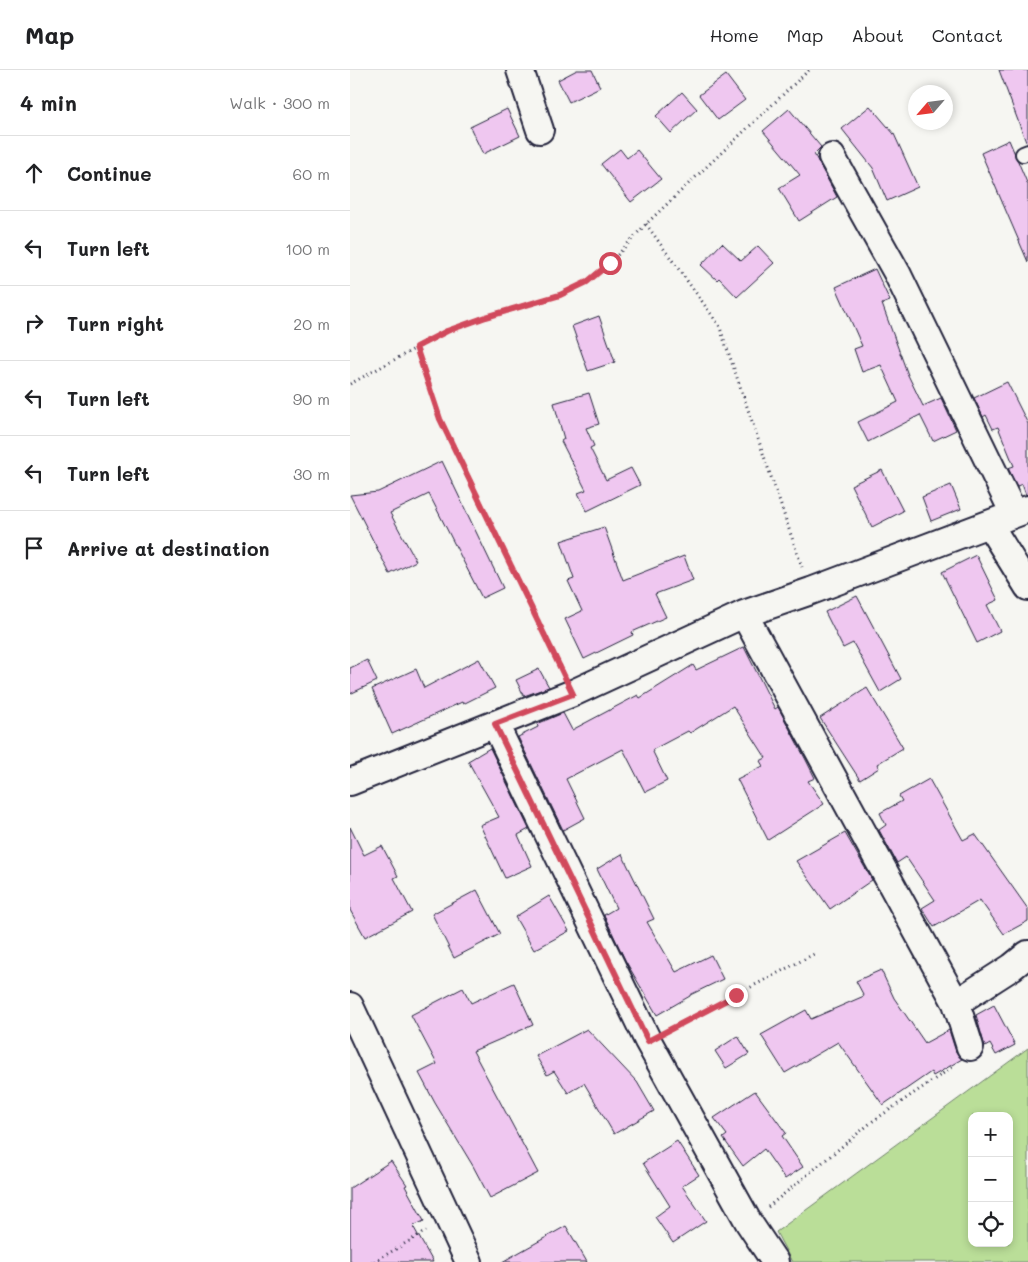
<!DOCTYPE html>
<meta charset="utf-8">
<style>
:root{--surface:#fff;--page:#f6f6f6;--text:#202124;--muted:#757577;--line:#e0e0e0}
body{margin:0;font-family:Mali,sans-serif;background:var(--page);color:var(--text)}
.controls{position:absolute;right:15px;bottom:15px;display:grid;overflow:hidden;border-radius:10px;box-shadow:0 2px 8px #0003}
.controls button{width:45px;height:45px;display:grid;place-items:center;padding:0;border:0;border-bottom:1px solid var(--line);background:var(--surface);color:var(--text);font:25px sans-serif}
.compass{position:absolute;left:558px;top:15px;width:45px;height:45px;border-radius:50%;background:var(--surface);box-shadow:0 2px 8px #0003;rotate:242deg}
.stop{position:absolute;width:15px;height:15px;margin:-11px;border:4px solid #d1495b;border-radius:50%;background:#fff}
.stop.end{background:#d1495b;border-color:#fff;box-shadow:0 1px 5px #0008}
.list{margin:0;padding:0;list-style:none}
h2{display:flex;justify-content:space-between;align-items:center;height:65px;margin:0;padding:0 20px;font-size:21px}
h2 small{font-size:16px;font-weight:400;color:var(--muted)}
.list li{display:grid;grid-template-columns:32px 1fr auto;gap:15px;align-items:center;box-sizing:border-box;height:75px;padding:0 20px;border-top:1px solid var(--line)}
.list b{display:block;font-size:19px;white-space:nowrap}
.list em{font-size:16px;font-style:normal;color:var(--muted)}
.icon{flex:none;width:28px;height:28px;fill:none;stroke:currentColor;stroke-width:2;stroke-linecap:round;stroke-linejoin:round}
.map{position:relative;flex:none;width:678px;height:1192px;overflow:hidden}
header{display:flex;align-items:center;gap:30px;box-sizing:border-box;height:70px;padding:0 25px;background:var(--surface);border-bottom:1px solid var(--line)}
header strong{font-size:24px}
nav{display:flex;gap:28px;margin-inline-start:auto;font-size:18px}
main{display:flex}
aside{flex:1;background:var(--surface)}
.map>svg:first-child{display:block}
.green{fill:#bade98;stroke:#6e806a;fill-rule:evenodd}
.building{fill:#efc7f0;stroke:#22223b}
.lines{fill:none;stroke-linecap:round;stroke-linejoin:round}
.service-casing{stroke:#22223b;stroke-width:18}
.minor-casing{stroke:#22223b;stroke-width:30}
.path{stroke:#22223b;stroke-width:3;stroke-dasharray:1 4;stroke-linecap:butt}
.service{stroke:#f6f6f2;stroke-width:14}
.minor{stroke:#f6f6f2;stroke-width:26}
.route{stroke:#d1495b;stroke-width:6}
</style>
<header>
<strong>Map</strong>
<nav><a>Home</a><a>Map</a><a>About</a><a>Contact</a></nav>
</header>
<main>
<aside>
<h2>4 min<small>Walk · 300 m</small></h2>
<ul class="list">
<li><svg class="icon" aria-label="ahead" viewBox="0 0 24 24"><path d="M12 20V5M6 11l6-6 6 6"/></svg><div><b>Continue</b></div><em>60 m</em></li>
<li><svg class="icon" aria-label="left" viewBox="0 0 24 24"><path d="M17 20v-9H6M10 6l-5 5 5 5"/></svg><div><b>Turn left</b></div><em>100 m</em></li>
<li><svg class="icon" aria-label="right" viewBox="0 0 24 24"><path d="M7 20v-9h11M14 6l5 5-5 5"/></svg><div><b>Turn right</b></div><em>20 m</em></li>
<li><svg class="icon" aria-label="left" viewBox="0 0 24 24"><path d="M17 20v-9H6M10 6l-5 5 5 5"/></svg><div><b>Turn left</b></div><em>90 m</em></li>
<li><svg class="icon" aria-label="left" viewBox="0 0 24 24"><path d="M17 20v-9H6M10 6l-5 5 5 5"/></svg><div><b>Turn left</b></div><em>30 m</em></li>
<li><svg class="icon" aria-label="arrive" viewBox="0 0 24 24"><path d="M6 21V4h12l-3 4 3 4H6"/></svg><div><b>Arrive at destination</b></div></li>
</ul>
</aside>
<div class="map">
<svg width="678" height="1192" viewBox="0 0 678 1192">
<rect width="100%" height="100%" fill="#f6f6f2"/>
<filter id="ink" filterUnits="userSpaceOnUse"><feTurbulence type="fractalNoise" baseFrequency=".02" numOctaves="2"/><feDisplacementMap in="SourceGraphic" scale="10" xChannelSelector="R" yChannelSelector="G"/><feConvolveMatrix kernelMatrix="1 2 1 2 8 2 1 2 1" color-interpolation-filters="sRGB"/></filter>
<g filter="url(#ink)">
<path class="green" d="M 678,978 L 678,1192 L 442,1192 L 426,1162 ZM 622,1046 L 659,1046 L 659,1173 L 622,1173 Z"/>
<path class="building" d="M 227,0 L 242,0 L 250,17 L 219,32 L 208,10 Z
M 649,0 L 678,0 L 678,71 L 676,72 Z
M 376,5 L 395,30 L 368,50 L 349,25 Z
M 332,22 L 347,39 L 321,63 L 306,46 Z
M 520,36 L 544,64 L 568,117 L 537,131 L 523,98 L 492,59 Z
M 157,39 L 170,66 L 133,84 L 120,57 Z
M 439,39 L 471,77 L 464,84 L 487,127 L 449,151 L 429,118 L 450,105 L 413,61 Z
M 659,70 L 678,115 L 678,192 L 631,83 Z
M 270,79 L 277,88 L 287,80 L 311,109 L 281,132 L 251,94 Z
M 372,173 L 391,191 L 408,176 L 424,193 L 387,227 L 369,208 L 367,210 L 351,195 Z
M 525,199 L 540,231 L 532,234 L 558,305 L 573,336 L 591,328 L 606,360 L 583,371 L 570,345 L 518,372 L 508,352 L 548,332 L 531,295 L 512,302 L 504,279 L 512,276 L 486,217 Z
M 249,246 L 265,292 L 238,301 L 222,256 Z
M 657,312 L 678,354 L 678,424 L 676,425 L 672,414 L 667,416 L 658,398 L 664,396 L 648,357 L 643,359 L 636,345 L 633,347 L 624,328 Z
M 239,323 L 249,354 L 236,358 L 244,376 L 240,378 L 256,410 L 281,398 L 290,415 L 237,441 L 228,423 L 236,420 L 211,371 L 214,369 L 204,333 Z
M 92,391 L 153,518 L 132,528 L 79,424 L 40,443 L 66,491 L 40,504 L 0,425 L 28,422 Z
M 532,400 L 553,441 L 522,457 L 501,415 Z
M 601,415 L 611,439 L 581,451 L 572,427 Z
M 254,457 L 273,510 L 334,486 L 343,510 L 305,524 L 316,547 L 282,562 L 283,565 L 234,589 L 215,549 L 232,541 L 218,511 L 224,509 L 211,471 Z
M 626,485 L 648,530 L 637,535 L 650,561 L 627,573 L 592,502 Z
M 507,526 L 551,609 L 530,622 L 503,573 L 493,578 L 475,542 Z
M 394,577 L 425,639 L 428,637 L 456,690 L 465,708 L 458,711 L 474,734 L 418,770 L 387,709 L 413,696 L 410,691 L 416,688 L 383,636 L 340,663 L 338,661 L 302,680 L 317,711 L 295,722 L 273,679 L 216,709 L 235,748 L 213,760 L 168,667 L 188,657 L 187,654 L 213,643 L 222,660 L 288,625 L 290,628 L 343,595 L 346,600 Z
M 129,589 L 145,618 L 113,634 L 112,632 L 42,664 L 22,619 L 66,599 L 74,618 Z
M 17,590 L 27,611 L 0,624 L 0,598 Z
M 189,599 L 199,617 L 174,626 L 166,610 Z
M 517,618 L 553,678 L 527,694 L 529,698 L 510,710 L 470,648 Z
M 140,678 L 179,759 L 168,765 L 182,796 L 155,808 L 130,755 L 149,747 L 118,691 Z
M 579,709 L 613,770 L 625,764 L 678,839 L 678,851 L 654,864 L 630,830 L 584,857 L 572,838 L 585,830 L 556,787 L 547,793 L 529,760 L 536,755 L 530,743 L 552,731 L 549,726 Z
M 0,757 L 14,785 L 32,776 L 48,806 L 44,808 L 62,842 L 15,867 L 0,840 Z
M 495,763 L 522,810 L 480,839 L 446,791 Z
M 272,784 L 304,849 L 297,852 L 326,902 L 361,885 L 373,909 L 340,925 L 340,926 L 307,945 L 275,890 L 254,845 L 266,838 L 247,799 Z
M 127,820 L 150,864 L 104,888 L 82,844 Z
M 199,826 L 219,861 L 184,880 L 165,847 Z
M 531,900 L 544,928 L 575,973 L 599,960 L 606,982 L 612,989 L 583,1006 L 581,1002 L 533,1035 L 488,972 L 435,1003 L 411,965 L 456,940 L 461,949 L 514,926 L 506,911 Z
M 164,913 L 183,955 L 123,981 L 188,1103 L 140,1128 L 123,1096 L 85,1033 L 69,1003 L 87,994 L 61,945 L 113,918 L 121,933 Z
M 644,935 L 665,975 L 646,985 L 640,974 L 635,977 L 626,945 Z
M 237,959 L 287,1012 L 304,1041 L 264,1064 L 234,1013 L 218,1023 L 204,1001 L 197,1005 L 186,986 Z
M 388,966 L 399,984 L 376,998 L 365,981 Z
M 405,1021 L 436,1063 L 432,1066 L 453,1097 L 435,1109 L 414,1079 L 393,1096 L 373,1068 L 377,1065 L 364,1048 Z
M 327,1071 L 349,1105 L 332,1116 L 356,1151 L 323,1173 L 305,1147 L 320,1136 L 293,1093 Z
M 41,1091 L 57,1115 L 55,1116 L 74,1151 L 63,1156 L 83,1192 L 0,1192 L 0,1118 Z
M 216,1156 L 237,1192 L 152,1192 Z"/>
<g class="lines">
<defs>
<path id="service" d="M 673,84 L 678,82"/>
<path id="minor" d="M 170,0 L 190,60
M 482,87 L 547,203 L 664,444
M 639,454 L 678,517
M 394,544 L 606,933 L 620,977
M 145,654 L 298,971 L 399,1153 L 425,1192
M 0,712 L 223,623 L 394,544 L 461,521 L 678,439
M 606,933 L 662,897 L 678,884
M 0,936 L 119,1192"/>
</defs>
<use href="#service" class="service-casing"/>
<use href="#minor" class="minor-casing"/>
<path class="path" d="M 296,154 L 369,255 L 452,497
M 66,277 L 90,349 L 212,600
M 0,314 L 97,261 L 136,247 L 210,225 L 237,212 L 260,193 L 296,154 L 459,0
M 321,959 L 466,883
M 418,1137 L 523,1051 L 604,996
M 24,1192 L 76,1161"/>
<use href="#service" class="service"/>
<use href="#minor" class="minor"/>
</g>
</g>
<g class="lines" filter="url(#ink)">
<path class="route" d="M 260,193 L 237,212 L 210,225 L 136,247 L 97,261 L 66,277 L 90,349 L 223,624 L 145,654 L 298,971 L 386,925"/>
</g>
</svg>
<div class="controls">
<button>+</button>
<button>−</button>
<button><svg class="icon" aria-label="locate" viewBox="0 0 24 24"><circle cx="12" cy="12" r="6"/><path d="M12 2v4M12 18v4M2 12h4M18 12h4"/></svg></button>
</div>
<svg class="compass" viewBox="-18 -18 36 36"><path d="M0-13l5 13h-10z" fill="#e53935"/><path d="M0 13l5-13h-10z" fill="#757577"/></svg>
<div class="stop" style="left:260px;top:193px"></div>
<div class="stop end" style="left:386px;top:925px"></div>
</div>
</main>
